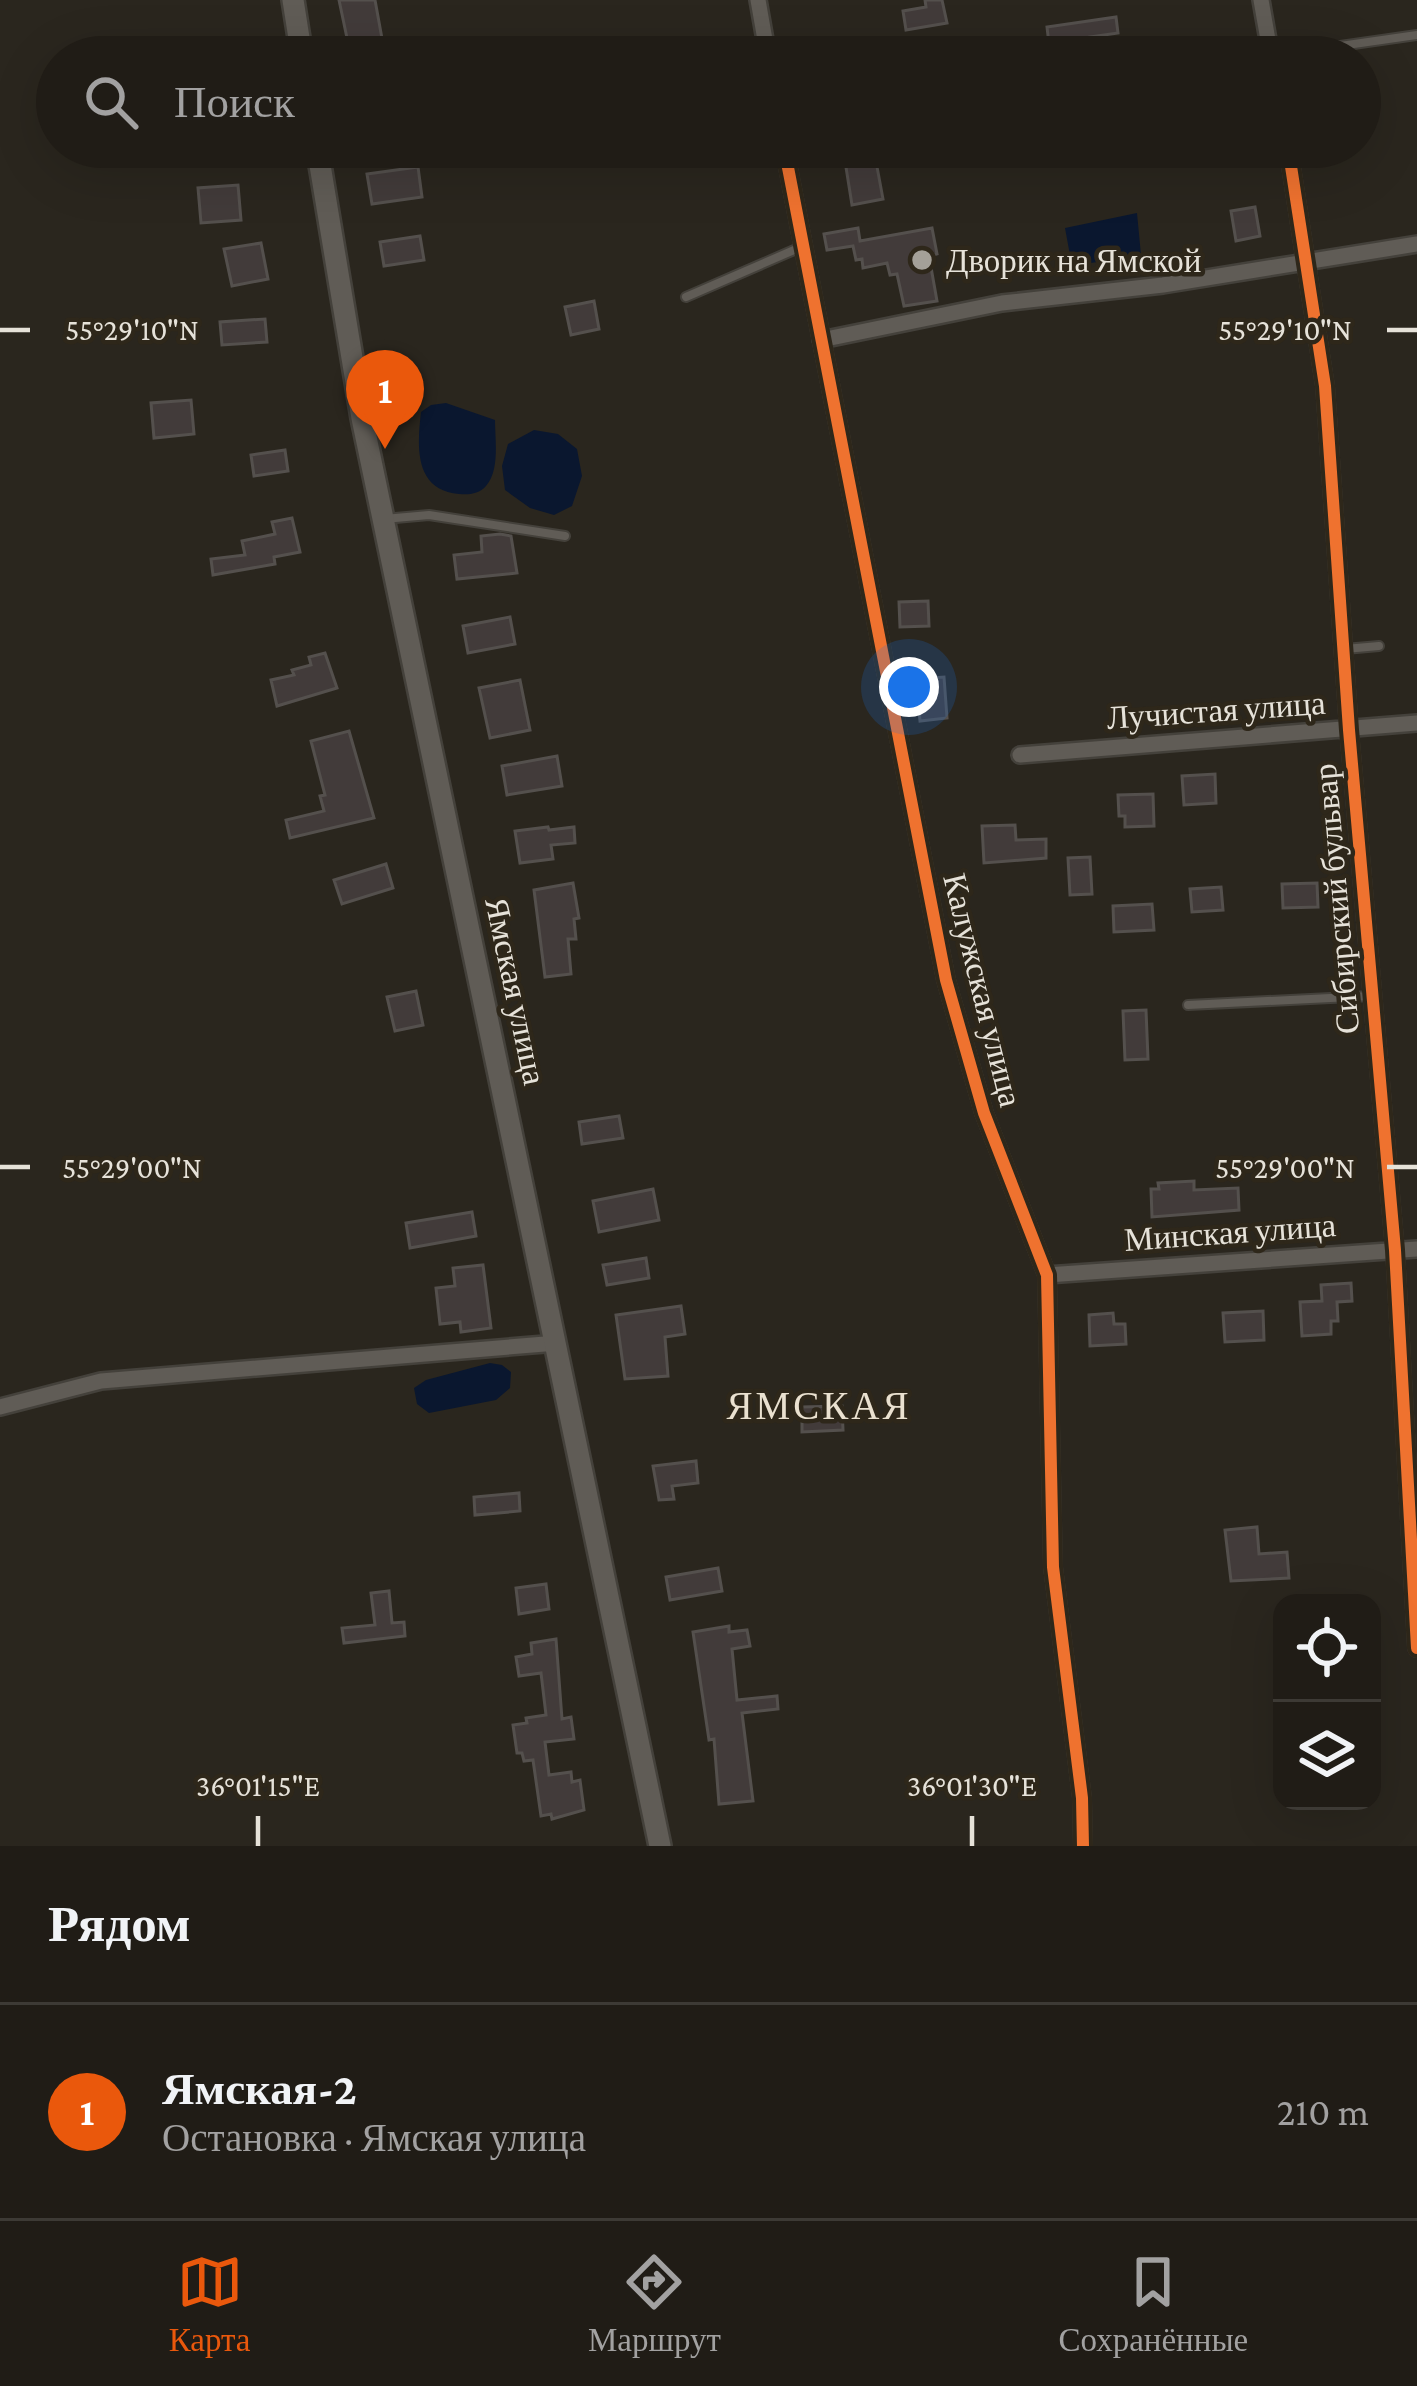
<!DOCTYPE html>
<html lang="ru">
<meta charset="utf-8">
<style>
:root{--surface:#201c16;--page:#2d2923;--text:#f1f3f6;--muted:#a2a1a1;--line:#3d3a35;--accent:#ea580c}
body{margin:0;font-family:"Crimson Pro",serif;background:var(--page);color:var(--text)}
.controls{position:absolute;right:36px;bottom:36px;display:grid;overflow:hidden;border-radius:24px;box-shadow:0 12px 48px #0002}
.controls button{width:108px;height:108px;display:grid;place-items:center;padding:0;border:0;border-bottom:3px solid var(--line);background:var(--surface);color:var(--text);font:60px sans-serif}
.you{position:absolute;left:909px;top:687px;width:42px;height:42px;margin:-30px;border:9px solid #fff;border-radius:50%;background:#1a73e8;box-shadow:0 0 0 18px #1a73e833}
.badge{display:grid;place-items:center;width:78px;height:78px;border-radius:50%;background:var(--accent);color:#fff;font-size:39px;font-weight:700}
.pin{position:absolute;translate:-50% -99px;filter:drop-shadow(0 3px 6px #0008)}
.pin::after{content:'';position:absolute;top:63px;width:42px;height:36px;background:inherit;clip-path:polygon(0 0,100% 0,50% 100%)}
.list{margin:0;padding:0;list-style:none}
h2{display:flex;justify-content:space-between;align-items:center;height:156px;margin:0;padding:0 48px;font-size:51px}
h2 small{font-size:39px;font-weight:400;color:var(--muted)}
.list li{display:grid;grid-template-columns:78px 1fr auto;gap:36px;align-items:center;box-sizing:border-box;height:216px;padding:0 48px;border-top:3px solid var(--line)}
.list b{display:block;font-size:45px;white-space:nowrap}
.list p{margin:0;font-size:39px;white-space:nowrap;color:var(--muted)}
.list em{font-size:39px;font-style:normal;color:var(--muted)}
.icon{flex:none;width:66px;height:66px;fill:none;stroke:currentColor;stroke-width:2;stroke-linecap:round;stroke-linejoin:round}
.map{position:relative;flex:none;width:1417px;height:1846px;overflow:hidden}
.search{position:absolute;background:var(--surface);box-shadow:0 12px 48px #0002;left:36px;right:36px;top:36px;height:132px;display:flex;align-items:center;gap:30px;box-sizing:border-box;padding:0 42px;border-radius:66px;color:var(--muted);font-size:45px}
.sheet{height:372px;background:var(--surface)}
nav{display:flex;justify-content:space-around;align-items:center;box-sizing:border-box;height:168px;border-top:3px solid var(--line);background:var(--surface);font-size:33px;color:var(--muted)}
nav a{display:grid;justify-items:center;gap:6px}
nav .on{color:var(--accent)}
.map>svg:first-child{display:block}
.water{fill:#0a172f}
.building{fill:#423b3a;stroke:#54504d;stroke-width:3}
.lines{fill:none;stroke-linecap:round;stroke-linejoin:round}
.lane-casing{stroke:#44413b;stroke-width:12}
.street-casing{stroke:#44413b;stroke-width:20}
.secondary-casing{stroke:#44413b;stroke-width:26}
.lane{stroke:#605c56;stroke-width:8}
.street{stroke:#605c56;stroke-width:15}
.secondary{stroke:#605c56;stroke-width:21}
.cycleway-casing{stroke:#2e271a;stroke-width:20}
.cycleway{stroke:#ef722f;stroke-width:12}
.ticks{fill:none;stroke:#e6e2d9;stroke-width:4.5}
.poi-dot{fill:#a4a098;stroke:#2e271a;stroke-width:4.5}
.labels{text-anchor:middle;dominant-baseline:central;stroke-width:9;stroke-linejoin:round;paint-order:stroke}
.poi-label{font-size:33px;fill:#e6e2d9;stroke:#2e271a;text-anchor:start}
.street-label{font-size:33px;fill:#e6e2d9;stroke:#2e271a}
.quarter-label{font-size:39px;letter-spacing:3px;fill:#eae1d0;stroke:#2e271a}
.ticks-label{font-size:30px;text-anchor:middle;fill:#e6e2d9;stroke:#2e271a;stroke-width:9;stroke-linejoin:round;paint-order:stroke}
</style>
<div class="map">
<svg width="1417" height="1846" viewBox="0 0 1417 1846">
<rect width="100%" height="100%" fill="#2a261e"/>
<path class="water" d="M 1137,213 L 1141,255 L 1072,266 L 1065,228 Z
M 446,403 L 495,420 C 495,440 500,470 486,486 C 479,494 469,495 459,494 C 414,490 417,447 421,412 L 431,405 Z
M 534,430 L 558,434 L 577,449 L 582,476 L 572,506 L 554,515 L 530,508 L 505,490 L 502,466 L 508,444 Z
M 490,1363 L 502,1365 L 511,1372 L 510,1388 L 496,1400 L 429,1413 L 417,1404 L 414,1388 L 426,1380 Z"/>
<path class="building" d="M 339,0 L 375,0 L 383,44 L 401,41 L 404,57 L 351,57 Z
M 925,0 L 942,0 L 947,23 L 906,30 L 903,11 L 926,7 Z
M 1116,17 L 1118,33 L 1090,37 L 1092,46 L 1050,53 L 1047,27 Z
M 875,156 L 883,199 L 852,205 L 845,161 Z
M 418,167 L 422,197 L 372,204 L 367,174 Z
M 238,185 L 241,220 L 201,223 L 198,188 Z
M 1255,207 L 1260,236 L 1236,241 L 1231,211 Z
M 858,228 L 860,241 L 932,228 L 937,254 L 929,256 L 937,301 L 904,306 L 897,274 L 890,275 L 887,263 L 863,268 L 862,259 L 856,260 L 853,246 L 827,250 L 824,234 Z
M 420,236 L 424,260 L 384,266 L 380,242 Z
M 261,243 L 268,279 L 232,286 L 224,249 Z
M 594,301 L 599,329 L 571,335 L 565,307 Z
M 265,319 L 267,342 L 222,345 L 220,322 Z
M 191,400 L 194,434 L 154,438 L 151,403 Z
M 285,450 L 288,471 L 254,476 L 251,455 Z
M 292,518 L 300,552 L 274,557 L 275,564 L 213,575 L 211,559 L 245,555 L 242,541 L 275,534 L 272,522 Z
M 500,534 L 511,536 L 517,573 L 457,579 L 454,555 L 482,552 L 481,536 Z
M 928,601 L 929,626 L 900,627 L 899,602 Z
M 510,617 L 515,644 L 468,653 L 463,626 Z
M 325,653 L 337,688 L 277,706 L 271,680 L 294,675 L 292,670 L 311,665 L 309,657 Z
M 944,677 L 947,718 L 920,721 L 916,679 Z
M 520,680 L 530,730 L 490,738 L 479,688 Z
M 349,731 L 374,818 L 290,838 L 286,820 L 324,811 L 320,796 L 325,795 L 311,741 Z
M 557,756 L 562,786 L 507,795 L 502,766 Z
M 1215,774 L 1216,803 L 1184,805 L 1182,776 Z
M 1153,794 L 1154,826 L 1125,827 L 1125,816 L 1119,816 L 1118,795 Z
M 1015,825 L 1016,840 L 1046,839 L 1046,858 L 984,863 L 982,826 Z
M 548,827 L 549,830 L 574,827 L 575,843 L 551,845 L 553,859 L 520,863 L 515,831 Z
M 1090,857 L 1092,894 L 1070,895 L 1068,858 Z
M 386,864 L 393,888 L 342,904 L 334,880 Z
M 573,883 L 579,918 L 574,919 L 576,939 L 568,939 L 571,974 L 545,977 L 534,890 Z
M 1317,883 L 1318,907 L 1283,908 L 1282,884 Z
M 1221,887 L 1223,910 L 1192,912 L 1190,889 Z
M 1152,904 L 1154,930 L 1114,932 L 1113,906 Z
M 416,991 L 423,1025 L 395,1031 L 387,997 Z
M 1146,1010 L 1148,1059 L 1125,1060 L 1123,1011 Z
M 619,1116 L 623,1138 L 582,1144 L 579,1122 Z
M 1194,1181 L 1194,1190 L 1238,1188 L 1239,1210 L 1152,1217 L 1151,1189 L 1159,1189 L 1158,1183 Z
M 653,1189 L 659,1220 L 599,1232 L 593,1201 Z
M 472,1212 L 476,1236 L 410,1248 L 406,1223 Z
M 646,1258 L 649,1278 L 607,1285 L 603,1265 Z
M 483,1265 L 491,1328 L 461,1332 L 460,1322 L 440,1324 L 436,1288 L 455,1286 L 453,1268 Z
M 1351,1283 L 1352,1301 L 1337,1302 L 1338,1321 L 1331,1321 L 1331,1334 L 1302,1336 L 1300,1302 L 1322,1301 L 1321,1285 Z
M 681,1306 L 685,1334 L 665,1337 L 668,1376 L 625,1379 L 616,1315 Z
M 1263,1311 L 1264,1340 L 1225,1342 L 1223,1313 Z
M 1113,1313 L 1114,1324 L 1125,1324 L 1126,1344 L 1090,1346 L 1089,1315 Z
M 842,1406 L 843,1430 L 802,1432 L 802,1407 Z
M 696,1461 L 698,1483 L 672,1486 L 674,1499 L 659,1500 L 653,1466 Z
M 519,1493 L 520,1511 L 475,1515 L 474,1497 Z
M 1257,1527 L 1259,1554 L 1287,1552 L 1289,1578 L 1231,1581 L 1225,1530 Z
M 718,1568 L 722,1591 L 670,1600 L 666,1577 Z
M 546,1584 L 549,1609 L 519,1614 L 516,1588 Z
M 389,1591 L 392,1623 L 404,1622 L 405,1636 L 344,1643 L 342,1628 L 375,1625 L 371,1593 Z
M 729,1626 L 729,1632 L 747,1630 L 750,1646 L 732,1649 L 737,1700 L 777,1696 L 778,1709 L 742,1713 L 753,1801 L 719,1804 L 714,1739 L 709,1740 L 693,1632 Z
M 556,1639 L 562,1719 L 571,1717 L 574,1739 L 545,1742 L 549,1775 L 571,1772 L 572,1782 L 580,1780 L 584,1810 L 552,1819 L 551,1814 L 541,1816 L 533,1760 L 524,1761 L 522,1753 L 517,1753 L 513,1725 L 527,1723 L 526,1718 L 546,1715 L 541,1673 L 519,1676 L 516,1657 L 532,1654 L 531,1643 Z"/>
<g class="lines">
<defs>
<path id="lane" d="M 1270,56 L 1417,35
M 686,297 L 801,247
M 384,519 L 429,515 L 565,536
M 1345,649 L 1379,646
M 1188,1005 L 1371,996"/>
<path id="street" d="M 758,0 L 768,57
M 1261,0 L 1271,57
M 784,147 L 946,980 L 984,1113 L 1047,1275 L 1053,1567 L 1082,1798 L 1083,1846
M 1288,147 L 1325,386 L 1349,730 L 1395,1250 L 1417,1648
M 821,340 L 1002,303 L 1163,285 L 1417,244
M 1020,755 L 1417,723
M 1047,1275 L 1417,1249
M 0,1407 L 101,1381 L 557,1343"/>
<path id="secondary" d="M 293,0 L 302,57
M 317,147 L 362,418 L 660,1846"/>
</defs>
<use href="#lane" class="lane-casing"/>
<use href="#street" class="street-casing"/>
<use href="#secondary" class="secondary-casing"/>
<use href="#lane" class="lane"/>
<use href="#street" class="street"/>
<use href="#secondary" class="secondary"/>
<defs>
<path id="cycleway" d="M 784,147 L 946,980 L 984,1113 L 1047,1275 L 1053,1567 L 1082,1798 L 1083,1846
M 1288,147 L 1325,386 L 1349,730 L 1395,1250 L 1417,1648"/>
</defs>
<use href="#cycleway" class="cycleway-casing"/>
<use href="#cycleway" class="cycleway"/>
</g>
<path class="ticks" d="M 0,330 L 30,330M 1387,330 L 1417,330M 0,1167 L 30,1167M 1387,1167 L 1417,1167M 258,1816 L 258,1846M 972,1816 L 972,1846"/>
<circle class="poi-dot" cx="922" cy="260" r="12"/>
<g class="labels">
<g class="poi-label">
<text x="946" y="260">Дворик на Ямской</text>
</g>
<g class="street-label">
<text transform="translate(1216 710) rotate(-4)">Лучистая улица</text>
<text transform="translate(1336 899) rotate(-95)">Сибирский бульвар</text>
<text transform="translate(983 990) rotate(76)">Калужская улица</text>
<text transform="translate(516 991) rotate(78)">Ямская улица</text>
<text transform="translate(1230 1232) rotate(-4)">Минская улица</text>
</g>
<g class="quarter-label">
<text x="819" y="1405">ЯМСКАЯ</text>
</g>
</g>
<g class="ticks-label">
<text x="132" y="340">55°29'10"N</text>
<text x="1285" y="340">55°29'10"N</text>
<text x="132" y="1178">55°29'00"N</text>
<text x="1285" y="1178">55°29'00"N</text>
<text x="258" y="1796">36°01'15"E</text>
<text x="972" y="1796">36°01'30"E</text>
</g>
</svg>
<div class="controls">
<button><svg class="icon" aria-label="locate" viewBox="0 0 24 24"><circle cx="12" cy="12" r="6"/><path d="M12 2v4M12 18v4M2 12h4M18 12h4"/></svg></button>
<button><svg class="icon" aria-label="layers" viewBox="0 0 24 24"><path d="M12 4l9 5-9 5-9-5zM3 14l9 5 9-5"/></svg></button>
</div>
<div class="you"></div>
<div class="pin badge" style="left:385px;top:449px">1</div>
<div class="search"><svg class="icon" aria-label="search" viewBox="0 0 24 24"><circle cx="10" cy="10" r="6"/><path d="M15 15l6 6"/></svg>Поиск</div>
</div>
<section class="sheet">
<h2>Рядом<small></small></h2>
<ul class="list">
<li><span class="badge">1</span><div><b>Ямская-2</b><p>Остановка · Ямская улица</p></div><em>210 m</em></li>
</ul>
</section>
<nav>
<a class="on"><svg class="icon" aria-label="map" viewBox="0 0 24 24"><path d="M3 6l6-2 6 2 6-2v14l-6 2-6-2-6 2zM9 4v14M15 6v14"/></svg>Карта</a>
<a><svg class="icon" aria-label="directions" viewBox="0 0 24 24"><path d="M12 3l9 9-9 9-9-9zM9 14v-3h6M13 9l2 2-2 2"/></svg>Маршрут</a>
<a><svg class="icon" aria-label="saved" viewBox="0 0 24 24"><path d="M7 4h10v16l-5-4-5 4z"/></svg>Сохранённые</a>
</nav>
